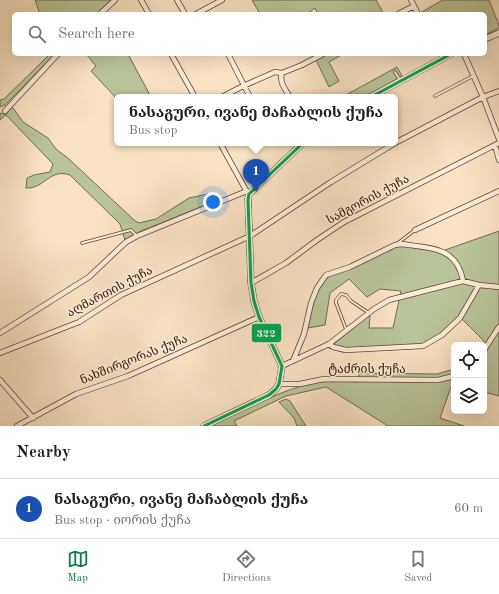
<!DOCTYPE html>
<meta charset="utf-8">
<style>
:root{--surface:#fff;--page:#f6f6f6;--text:#222;--muted:#767676;--line:#e0e0e0;--accent:#0b8043}
body{margin:0;font-family:"Old Standard TT","Noto Serif Georgian",serif;background:var(--page);color:var(--text)}
.controls{position:absolute;right:12px;bottom:12px;display:grid;overflow:hidden;border-radius:6px;box-shadow:0 4px 16px #0002}
.controls button{width:36px;height:36px;display:grid;place-items:center;padding:0;border:0;border-bottom:1px solid var(--line);background:var(--surface);color:var(--text);font:20px sans-serif}
.you{position:absolute;left:213px;top:202px;width:14px;height:14px;margin:-10px;border:3px solid #fff;border-radius:50%;background:#1a73e8;box-shadow:0 0 0 6px #1a73e833}
.badge{display:grid;place-items:center;width:26px;height:26px;border-radius:50%;background:var(--accent);color:#fff;font-size:13px;font-weight:700}
.pin{position:absolute;translate:-50% -33px;filter:drop-shadow(0 1px 2px #0008)}
.pin::after{content:'';position:absolute;top:21px;width:14px;height:12px;background:inherit;clip-path:polygon(0 0,100% 0,50% 100%)}
.popup{position:absolute;left:114px;top:94px;width:284px;height:52px;box-sizing:border-box;display:grid;place-content:center;border-radius:6px;background:var(--surface);filter:drop-shadow(0 1px 3px #0005);font-size:13px;white-space:nowrap;color:var(--muted)}
.popup b{font-size:15px;color:var(--text)}
.popup::after{content:'';position:absolute;left:50%;top:100%;margin-left:-8px;border:8px solid transparent;border-top-color:var(--surface)}
.list{margin:0;padding:0;list-style:none}
h2{display:flex;justify-content:space-between;align-items:center;height:52px;margin:0;padding:0 16px;font-size:17px}
h2 small{font-size:13px;font-weight:400;color:var(--muted)}
.list li{display:grid;grid-template-columns:26px 1fr auto;gap:12px;align-items:center;box-sizing:border-box;height:60px;padding:0 16px;border-top:1px solid var(--line)}
.list b{display:block;font-size:15px;white-space:nowrap}
.list p{margin:0;font-size:13px;white-space:nowrap;color:var(--muted)}
.list em{font-size:13px;font-style:normal;color:var(--muted)}
.icon{flex:none;width:22px;height:22px;fill:none;stroke:currentColor;stroke-width:2;stroke-linecap:round;stroke-linejoin:round}
.map{position:relative;flex:none;width:499px;height:426px;overflow:hidden}
.search{position:absolute;background:var(--surface);box-shadow:0 4px 16px #0002;left:12px;right:12px;top:12px;height:44px;display:flex;align-items:center;gap:10px;box-sizing:border-box;padding:0 14px;border-radius:6px;color:var(--muted);font-size:15px}
.sheet{height:112px;background:var(--surface)}
nav{display:flex;justify-content:space-around;align-items:center;box-sizing:border-box;height:56px;border-top:1px solid var(--line);background:var(--surface);font-size:11px;color:var(--muted)}
nav a{display:grid;justify-items:center;gap:2px}
nav .on{color:var(--accent)}
.map>svg:first-child{display:block}
.green{fill:#b9c598;stroke:#746c50}
.lines{fill:none;stroke-linecap:round;stroke-linejoin:round}
.service-casing{stroke:#624737;stroke-width:3.5}
.minor-casing{stroke:#624737;stroke-width:6}
.tertiary-casing{stroke:#624737;stroke-width:7}
.service{stroke:#fbedd8;stroke-width:2}
.minor{stroke:#fbedd8;stroke-width:4.5}
.tertiary{stroke:#fbedd8;stroke-width:5.5}
.bus-1-casing{stroke:#fbedd8;stroke-width:6}
.bus-1{stroke:#00a651;stroke-width:3}
.labels{text-anchor:middle;dominant-baseline:central;stroke-width:3;stroke-linejoin:round;paint-order:stroke}
.street-label{font-size:12px;fill:#301308;stroke:#fbedd8}
.line-badge{stroke:#fbedd8;stroke-width:1.5}
.badge-label{font-size:11px;text-anchor:middle;font-weight:bold;fill:#fff}
</style>
<div class="map">
<svg width="499" height="426" viewBox="0 0 499 426">
<rect width="100%" height="100%" fill="#f9e3c3"/>
<filter id="stains"><feTurbulence type="fractalNoise" baseFrequency=".005" numOctaves="4"/><feColorMatrix values="0 0 0 0 .2 0 0 0 0 .09 0 0 0 0 .02 0 0 0 .5 -.17"/></filter>
<radialGradient id="worn" r=".72"><stop offset=".6" stop-color="#630" stop-opacity="0"/><stop offset="1" stop-color="#630" stop-opacity=".3"/></radialGradient>
<path class="green" d="M 35,0 L 111,0 L 96,14 L 40,14 Z
M 252,0 L 376,0 L 384,14 L 318,14 L 315,8 L 307,14 L 260,14 Z
M 443,0 L 489,0 L 499,25 L 499,28 L 485,35 L 485,14 L 420,14 L 420,13 Z
M 50,54 L 55,54 L 5,105 L 0,107 L 0,100 L 4,99 Z
M 86,54 L 128,54 L 151,97 L 117,97 L 117,99 L 91,71 L 96,66 Z
M 327,54 L 343,54 L 329,62 L 339,81 L 329,87 L 316,60 Z
M 397,67 L 402,76 L 364,97 L 347,97 L 346,95 Z
M 13,108 L 23,122 L 48,138 L 56,149 L 69,159 L 134,220 L 139,223 L 156,219 L 189,198 L 208,194 L 213,202 L 139,232 L 125,240 L 120,224 L 70,175 C 49,168 45,189 26,188 L 27,178 L 34,175 L 50,172 L 53,164 L 6,115 L 0,120 L 0,113 L 6,115 L 9,109 Z
M 499,231 L 499,396 L 484,392 L 484,345 L 481,345 L 484,341 L 462,319 L 424,348 L 343,352 L 329,348 L 368,316 L 370,316 L 369,328 L 393,328 L 401,291 L 380,289 L 367,297 L 349,279 L 330,293 L 325,325 L 308,328 C 312,309 315,289 330,275 L 396,247 L 403,246 L 445,253 L 445,250 Z
M 454,369 L 454,384 L 452,384 L 440,418 L 464,426 L 388,426 L 326,387 L 286,396 L 234,421 L 237,426 L 211,426 C 247,409 291,383 331,381 C 340,380 350,382 359,382 L 359,373 L 437,374 Z
M 286,399 L 290,401 L 306,426 L 297,426 L 294,418 L 279,402 Z"/>
<g class="lines">
<defs>
<path id="service" d="M 395,72 L 400,80
M 435,96 L 473,76
M 82,243 L 131,230 L 136,235
M 398,243 L 415,230
M 346,329 L 336,303 L 336,300 L 341,294 L 346,295 L 351,301 L 369,313"/>
<path id="minor" d="M 141,0 L 149,14
M 177,0 L 185,14
M 411,0 L 418,14
M 100,14 L 115,0
M 196,14 L 222,0
M 398,14 L 414,6
M 171,54 L 195,97
M 228,54 L 250,97
M 464,54 L 483,97 L 499,139
M 282,73 C 279,82 285,89 290,97
M 222,97 L 241,87 L 275,72 L 282,73 L 302,65 L 323,54
M 5,111 L 58,54
M 220,143 L 247,192
M 395,143 L 483,97 L 499,91
M 495,145 L 499,160
M 415,230 L 499,191
M 251,283 L 286,263 L 317,240 L 344,222 L 499,143
M 0,333 L 89,277 L 126,242 L 137,236 L 247,191
M 329,344 L 333,347 L 346,350 L 423,346 L 442,335 L 460,318 L 479,285
M 484,350 L 499,327
M 0,353 L 79,322 L 121,295 L 250,236 L 331,182 L 395,143
M 293,361 L 304,334 L 311,303 L 317,288 L 326,275 L 350,267 L 395,245 L 401,244 C 429,248 457,246 463,281
M 282,366 L 329,344 L 374,309 L 389,300 L 463,281 L 479,285 L 499,287
M 0,380 L 33,418
M 279,384 L 300,384 L 324,379 L 438,380 L 454,376
M 17,426 L 76,394 L 128,376 L 259,317"/>
<path id="tertiary" d="M 485,39 L 499,33
M 371,97 L 451,54
M 204,426 L 269,395 L 276,389 L 279,384 L 282,366 L 259,317 L 254,301 L 251,283 L 248,198 L 249,194 L 303,143"/>
</defs>
<use href="#service" class="service-casing"/>
<use href="#minor" class="minor-casing"/>
<use href="#tertiary" class="tertiary-casing"/>
<use href="#service" class="service"/>
<use href="#minor" class="minor"/>
<use href="#tertiary" class="tertiary"/>
<defs>
<path id="bus-1" d="M 371,97 L 451,54
M 249,194 L 303,143
M 204,426 L 269,395 L 276,389 L 279,384 L 282,366 L 259,317 L 254,301 L 251,283 L 248,200 L 249,194"/>
</defs>
<use href="#bus-1" class="bus-1-casing"/>
<use href="#bus-1" class="bus-1"/>
</g>
<g class="labels">
<g class="street-label">
<text transform="translate(368 200) rotate(-28)">სამგორის ქუჩა</text>
<text transform="translate(110 292) rotate(-28)">აღმართის ქუჩა</text>
<text transform="translate(134 360) rotate(-22)">ნახშირგორას ქუჩა</text>
<text x="367" y="370">ტაძრის ქუჩა</text>
</g>
</g>
<rect class="line-badge" x="251" y="323" width="31" height="20" rx="4" fill="#00a651"/>
<g class="badge-label">
<text x="266" y="337">322</text>
</g>
<rect width="100%" height="100%" filter="url(#stains)"/>
<rect width="100%" height="100%" fill="url(#worn)"/>
</svg>
<div class="controls">
<button><svg class="icon" aria-label="locate" viewBox="0 0 24 24"><circle cx="12" cy="12" r="6"/><path d="M12 2v4M12 18v4M2 12h4M18 12h4"/></svg></button>
<button><svg class="icon" aria-label="layers" viewBox="0 0 24 24"><path d="M12 4l9 5-9 5-9-5zM3 14l9 5 9-5"/></svg></button>
</div>
<div class="you"></div>
<div class="pin badge" style="left:256px;top:192px;background:#1a4fb4">1</div>
<div class="popup"><b>ნასაგური, ივანე მაჩაბლის ქუჩა</b>Bus stop</div>
<div class="search"><svg class="icon" aria-label="search" viewBox="0 0 24 24"><circle cx="10" cy="10" r="6"/><path d="M15 15l6 6"/></svg>Search here</div>
</div>
<section class="sheet">
<h2>Nearby<small></small></h2>
<ul class="list">
<li><span class="badge" style="background:#1a4fb4">1</span><div><b>ნასაგური, ივანე მაჩაბლის ქუჩა</b><p>Bus stop · იორის ქუჩა</p></div><em>60 m</em></li>
</ul>
</section>
<nav>
<a class="on"><svg class="icon" aria-label="map" viewBox="0 0 24 24"><path d="M3 6l6-2 6 2 6-2v14l-6 2-6-2-6 2zM9 4v14M15 6v14"/></svg>Map</a>
<a><svg class="icon" aria-label="directions" viewBox="0 0 24 24"><path d="M12 3l9 9-9 9-9-9zM9 14v-3h6M13 9l2 2-2 2"/></svg>Directions</a>
<a><svg class="icon" aria-label="saved" viewBox="0 0 24 24"><path d="M7 4h10v16l-5-4-5 4z"/></svg>Saved</a>
</nav>
